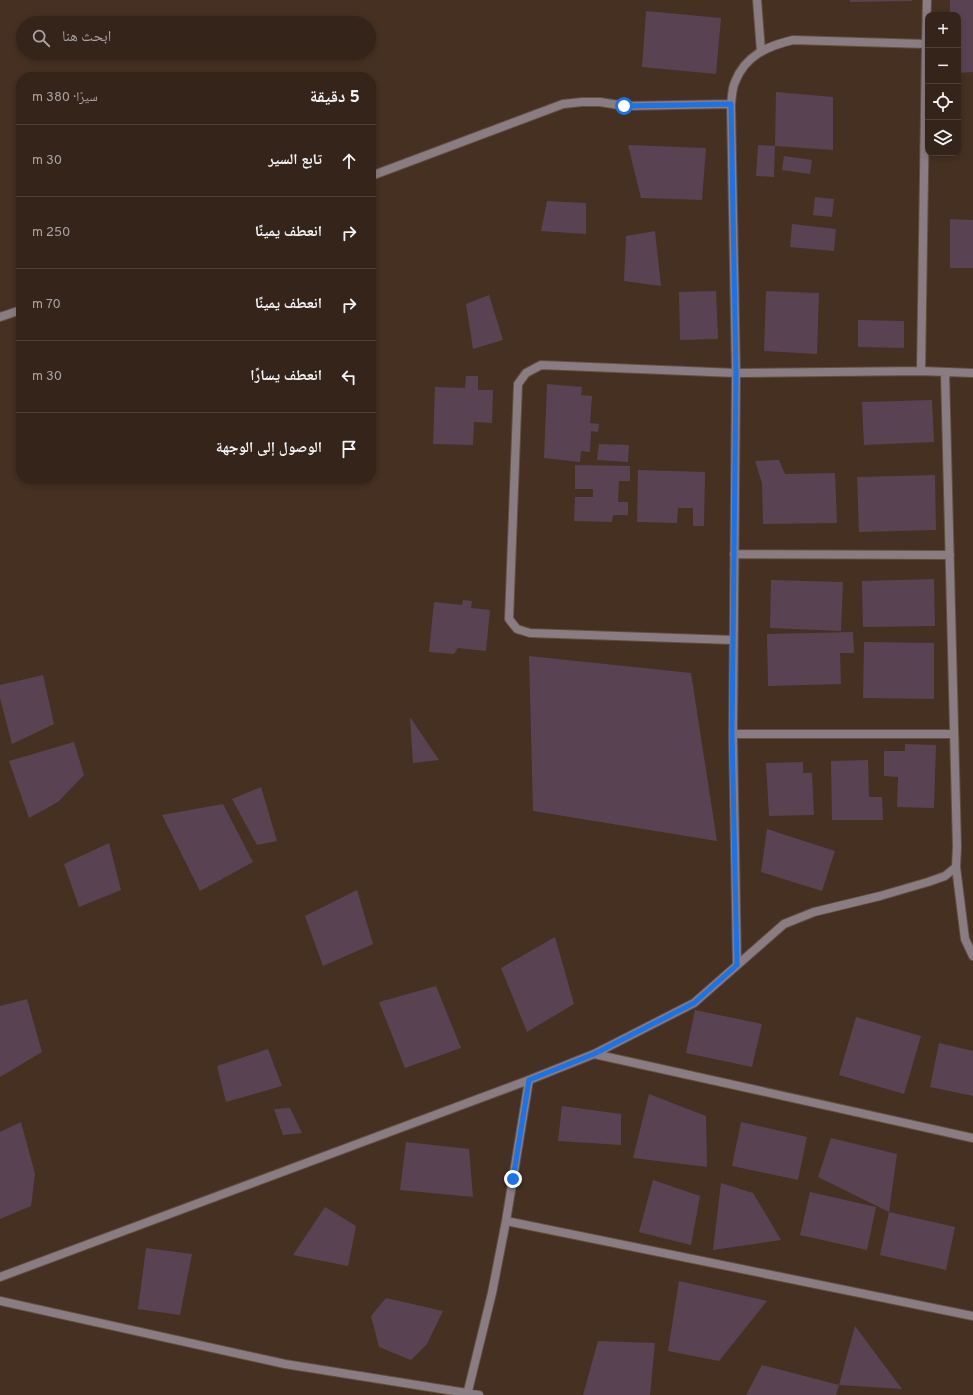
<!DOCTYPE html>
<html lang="ar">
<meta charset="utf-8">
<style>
:root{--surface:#34241a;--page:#3c2c23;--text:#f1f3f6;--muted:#a9a4a2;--line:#4e4139}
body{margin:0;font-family:Overpass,"Noto Naskh Arabic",sans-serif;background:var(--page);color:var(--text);direction:rtl}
.controls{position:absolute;right:12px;top:12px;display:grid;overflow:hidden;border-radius:8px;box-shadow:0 2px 6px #0003}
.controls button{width:36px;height:36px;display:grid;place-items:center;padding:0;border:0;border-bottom:1px solid var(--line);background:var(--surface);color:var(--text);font:20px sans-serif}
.stop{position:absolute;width:12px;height:12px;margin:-9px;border:3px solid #1a73e8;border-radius:50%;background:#fff}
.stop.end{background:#1a73e8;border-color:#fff;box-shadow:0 1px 4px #0008}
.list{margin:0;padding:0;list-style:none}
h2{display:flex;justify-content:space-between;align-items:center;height:52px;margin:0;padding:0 16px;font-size:17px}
h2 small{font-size:13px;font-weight:400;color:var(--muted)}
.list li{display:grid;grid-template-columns:26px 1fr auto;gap:12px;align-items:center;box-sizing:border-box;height:72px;padding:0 16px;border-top:1px solid var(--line)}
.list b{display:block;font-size:15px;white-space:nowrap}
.list em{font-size:13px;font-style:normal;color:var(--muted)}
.icon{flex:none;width:22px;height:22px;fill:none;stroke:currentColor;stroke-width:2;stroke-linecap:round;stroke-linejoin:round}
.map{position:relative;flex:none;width:973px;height:1395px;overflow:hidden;direction:ltr}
.search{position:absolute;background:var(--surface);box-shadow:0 2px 6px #0003;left:16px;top:16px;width:360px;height:44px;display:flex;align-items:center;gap:10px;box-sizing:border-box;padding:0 14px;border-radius:22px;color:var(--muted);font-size:15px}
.panel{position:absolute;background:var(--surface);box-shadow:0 2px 6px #0003;left:16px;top:72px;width:360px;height:412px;border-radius:16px;direction:rtl}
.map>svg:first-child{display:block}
.building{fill:#594353}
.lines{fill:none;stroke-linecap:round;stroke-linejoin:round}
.street-casing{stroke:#634f42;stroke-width:10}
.street{stroke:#897d83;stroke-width:8}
.route{stroke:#1a73e8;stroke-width:5}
</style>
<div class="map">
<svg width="973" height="1395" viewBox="0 0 973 1395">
<rect width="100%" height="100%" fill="#463022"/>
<path class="building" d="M 850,0 L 912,0 L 912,1 L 850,2 Z
M 950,0 L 973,0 L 973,72 L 958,73 L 958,15 L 950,15 Z
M 646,11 L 721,18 L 716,74 L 642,67 Z
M 776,92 L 833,97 L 833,150 L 775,146 L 774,177 L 756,176 L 758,145 L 775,146 Z
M 628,145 L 706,148 L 702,200 L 641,198 Z
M 784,156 L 812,160 L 810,174 L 782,170 Z
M 815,197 L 834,199 L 832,217 L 813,215 Z
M 547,201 L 586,203 L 586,234 L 541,231 Z
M 950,219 L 973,220 L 973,268 L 950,268 Z
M 792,224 L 836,229 L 834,251 L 790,247 Z
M 655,231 L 661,286 L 624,281 L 626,236 Z
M 716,291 L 718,339 L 680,340 L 679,292 Z
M 766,291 L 819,293 L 817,354 L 764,351 Z
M 489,295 L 503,340 L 473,349 L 466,304 Z
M 858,320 L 904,321 L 904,348 L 858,347 Z
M 466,376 L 478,376 L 478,390 L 493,390 L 492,423 L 474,422 L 473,445 L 433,444 L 435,387 L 465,388 Z
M 547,384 L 582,387 L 581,395 L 592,396 L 590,423 L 599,424 L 598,432 L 591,431 L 590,452 L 581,451 L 580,462 L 544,458 Z
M 932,400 L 934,442 L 864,445 L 862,402 Z
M 599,444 L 629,445 L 628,462 L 597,460 Z
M 779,460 L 785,474 L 835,473 L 837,523 L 763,524 L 762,483 L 755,461 Z
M 575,465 L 630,466 L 630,481 L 619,481 L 618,502 L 628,502 L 628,515 L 613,515 L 612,522 L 574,521 L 575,497 L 593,497 L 593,489 L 575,489 Z
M 638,470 L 705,472 L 704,526 L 693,526 L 693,508 L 678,508 L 677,523 L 637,522 Z
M 935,475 L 936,530 L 859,532 L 857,477 Z
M 934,579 L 935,626 L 863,627 L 862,581 Z
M 771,580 L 843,582 L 841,631 L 770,628 Z
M 463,600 L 472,601 L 471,608 L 490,610 L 486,651 L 458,648 L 454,654 L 429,652 L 434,602 L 462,605 Z
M 853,632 L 854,653 L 840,653 L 841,684 L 768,686 L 767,634 Z
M 864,642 L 934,643 L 934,699 L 863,698 Z
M 529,656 L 691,673 L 717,841 L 533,811 Z
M 43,675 L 54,724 L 12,744 L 0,698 L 0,685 Z
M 410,717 L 439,760 L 413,763 Z
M 74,742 L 84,775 L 58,802 L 29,818 L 9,761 Z
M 905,744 L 936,745 L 934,808 L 897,807 L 898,777 L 884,776 L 884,751 L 905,751 Z
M 868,760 L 869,797 L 882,797 L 883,820 L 832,820 L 831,761 Z
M 803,762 L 803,773 L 812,773 L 814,815 L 769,816 L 766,763 Z
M 261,787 L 277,841 L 257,845 L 232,799 Z
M 223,804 L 253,862 L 200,891 L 162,815 Z
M 767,829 L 835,851 L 822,891 L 761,872 Z
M 109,843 L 121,890 L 79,907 L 64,864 Z
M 357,890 L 373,944 L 323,966 L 305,916 Z
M 555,937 L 574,1004 L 527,1032 L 501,968 Z
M 436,986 L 461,1048 L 405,1068 L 379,1002 Z
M 27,999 L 42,1052 L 0,1077 L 0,1006 Z
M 695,1010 L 762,1024 L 752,1067 L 686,1053 Z
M 856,1017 L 921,1036 L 904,1094 L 839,1075 Z
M 939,1043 L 973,1051 L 973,1096 L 930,1087 Z
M 268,1049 L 282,1086 L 226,1102 L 217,1066 Z
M 649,1094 L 706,1116 L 707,1167 L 633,1158 Z
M 562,1106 L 621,1114 L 621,1145 L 558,1141 Z
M 290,1108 L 302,1133 L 283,1135 L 274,1109 Z
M 21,1122 L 35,1174 L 31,1206 L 0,1219 L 0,1132 Z
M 741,1122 L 807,1137 L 798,1180 L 732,1166 Z
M 831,1138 L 897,1154 L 889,1212 L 818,1177 Z
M 406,1142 L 469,1149 L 473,1197 L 400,1190 Z
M 653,1180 L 700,1196 L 691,1245 L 639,1232 Z
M 721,1183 L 753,1193 L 781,1240 L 713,1250 Z
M 810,1192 L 876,1207 L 867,1250 L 800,1235 Z
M 325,1207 L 356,1226 L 348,1266 L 293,1255 Z
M 889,1212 L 955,1227 L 946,1270 L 880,1255 Z
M 146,1248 L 192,1254 L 180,1315 L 138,1309 Z
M 679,1281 L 767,1301 L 719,1361 L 668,1351 Z
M 386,1298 L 443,1311 L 427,1344 L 411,1360 L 379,1347 L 371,1316 Z
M 855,1326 L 902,1389 L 839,1385 Z
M 598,1341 L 655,1343 L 650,1395 L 583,1395 Z
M 762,1365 L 839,1385 L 836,1395 L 746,1395 Z"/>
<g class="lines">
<defs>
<path id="street" d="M 757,0 L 761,51
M 371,176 L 563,104 L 582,102 L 600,102 L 625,106 L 731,104
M 0,317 L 21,310
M 921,371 L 926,44 L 927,0
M 945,372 L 957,847 L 956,867 L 965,939 L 973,956
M 734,554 L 950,555
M 733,640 L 530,633 L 517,629 L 509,619 L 518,384 L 526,373 L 541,365 L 736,373 L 921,371 L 973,373
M 733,734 L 954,734
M 737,965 L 733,734 L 736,373 L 731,104 C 732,97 732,88 735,82 C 745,56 767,46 793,40 L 926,44
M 594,1054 L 973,1138
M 506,1221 L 973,1316
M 0,1277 L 529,1080 L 594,1054 L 694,1003 L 784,924 L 814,912 L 880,896 L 928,882 L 945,876 L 956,867
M 0,1301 L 285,1364 L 479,1395
M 467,1395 L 492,1293 L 506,1221 L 529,1080"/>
</defs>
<use href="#street" class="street-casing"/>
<use href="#street" class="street"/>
</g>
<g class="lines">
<path class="route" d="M 513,1179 L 529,1080 L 594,1054 L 694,1003 L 737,965 L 732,734 L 736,373 L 731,104 L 624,106"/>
</g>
</svg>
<div class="controls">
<button>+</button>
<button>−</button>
<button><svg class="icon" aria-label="locate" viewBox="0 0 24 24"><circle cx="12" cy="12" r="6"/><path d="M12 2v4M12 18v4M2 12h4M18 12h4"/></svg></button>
<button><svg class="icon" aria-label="layers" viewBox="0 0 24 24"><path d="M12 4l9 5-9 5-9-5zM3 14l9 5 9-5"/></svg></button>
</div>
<div class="stop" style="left:624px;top:106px"></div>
<div class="stop end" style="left:513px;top:1179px"></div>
<div class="search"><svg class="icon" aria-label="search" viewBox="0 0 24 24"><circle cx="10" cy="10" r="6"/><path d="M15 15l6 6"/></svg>ابحث هنا</div>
<section class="panel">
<h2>5 دقيقة<small>سيرًا · 380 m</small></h2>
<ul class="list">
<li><svg class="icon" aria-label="ahead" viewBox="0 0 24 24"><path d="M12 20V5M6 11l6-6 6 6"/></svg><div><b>تابع السير</b></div><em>30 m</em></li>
<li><svg class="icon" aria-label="right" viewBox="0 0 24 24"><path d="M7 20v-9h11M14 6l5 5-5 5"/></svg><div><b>انعطف يمينًا</b></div><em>250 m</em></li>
<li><svg class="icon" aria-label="right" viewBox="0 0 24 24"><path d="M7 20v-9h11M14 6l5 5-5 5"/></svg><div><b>انعطف يمينًا</b></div><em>70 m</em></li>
<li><svg class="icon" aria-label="left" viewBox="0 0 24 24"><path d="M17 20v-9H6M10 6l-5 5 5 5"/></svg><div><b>انعطف يسارًا</b></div><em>30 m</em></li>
<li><svg class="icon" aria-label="arrive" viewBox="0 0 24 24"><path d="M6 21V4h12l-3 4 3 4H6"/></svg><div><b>الوصول إلى الوجهة</b></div></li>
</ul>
</section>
</div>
